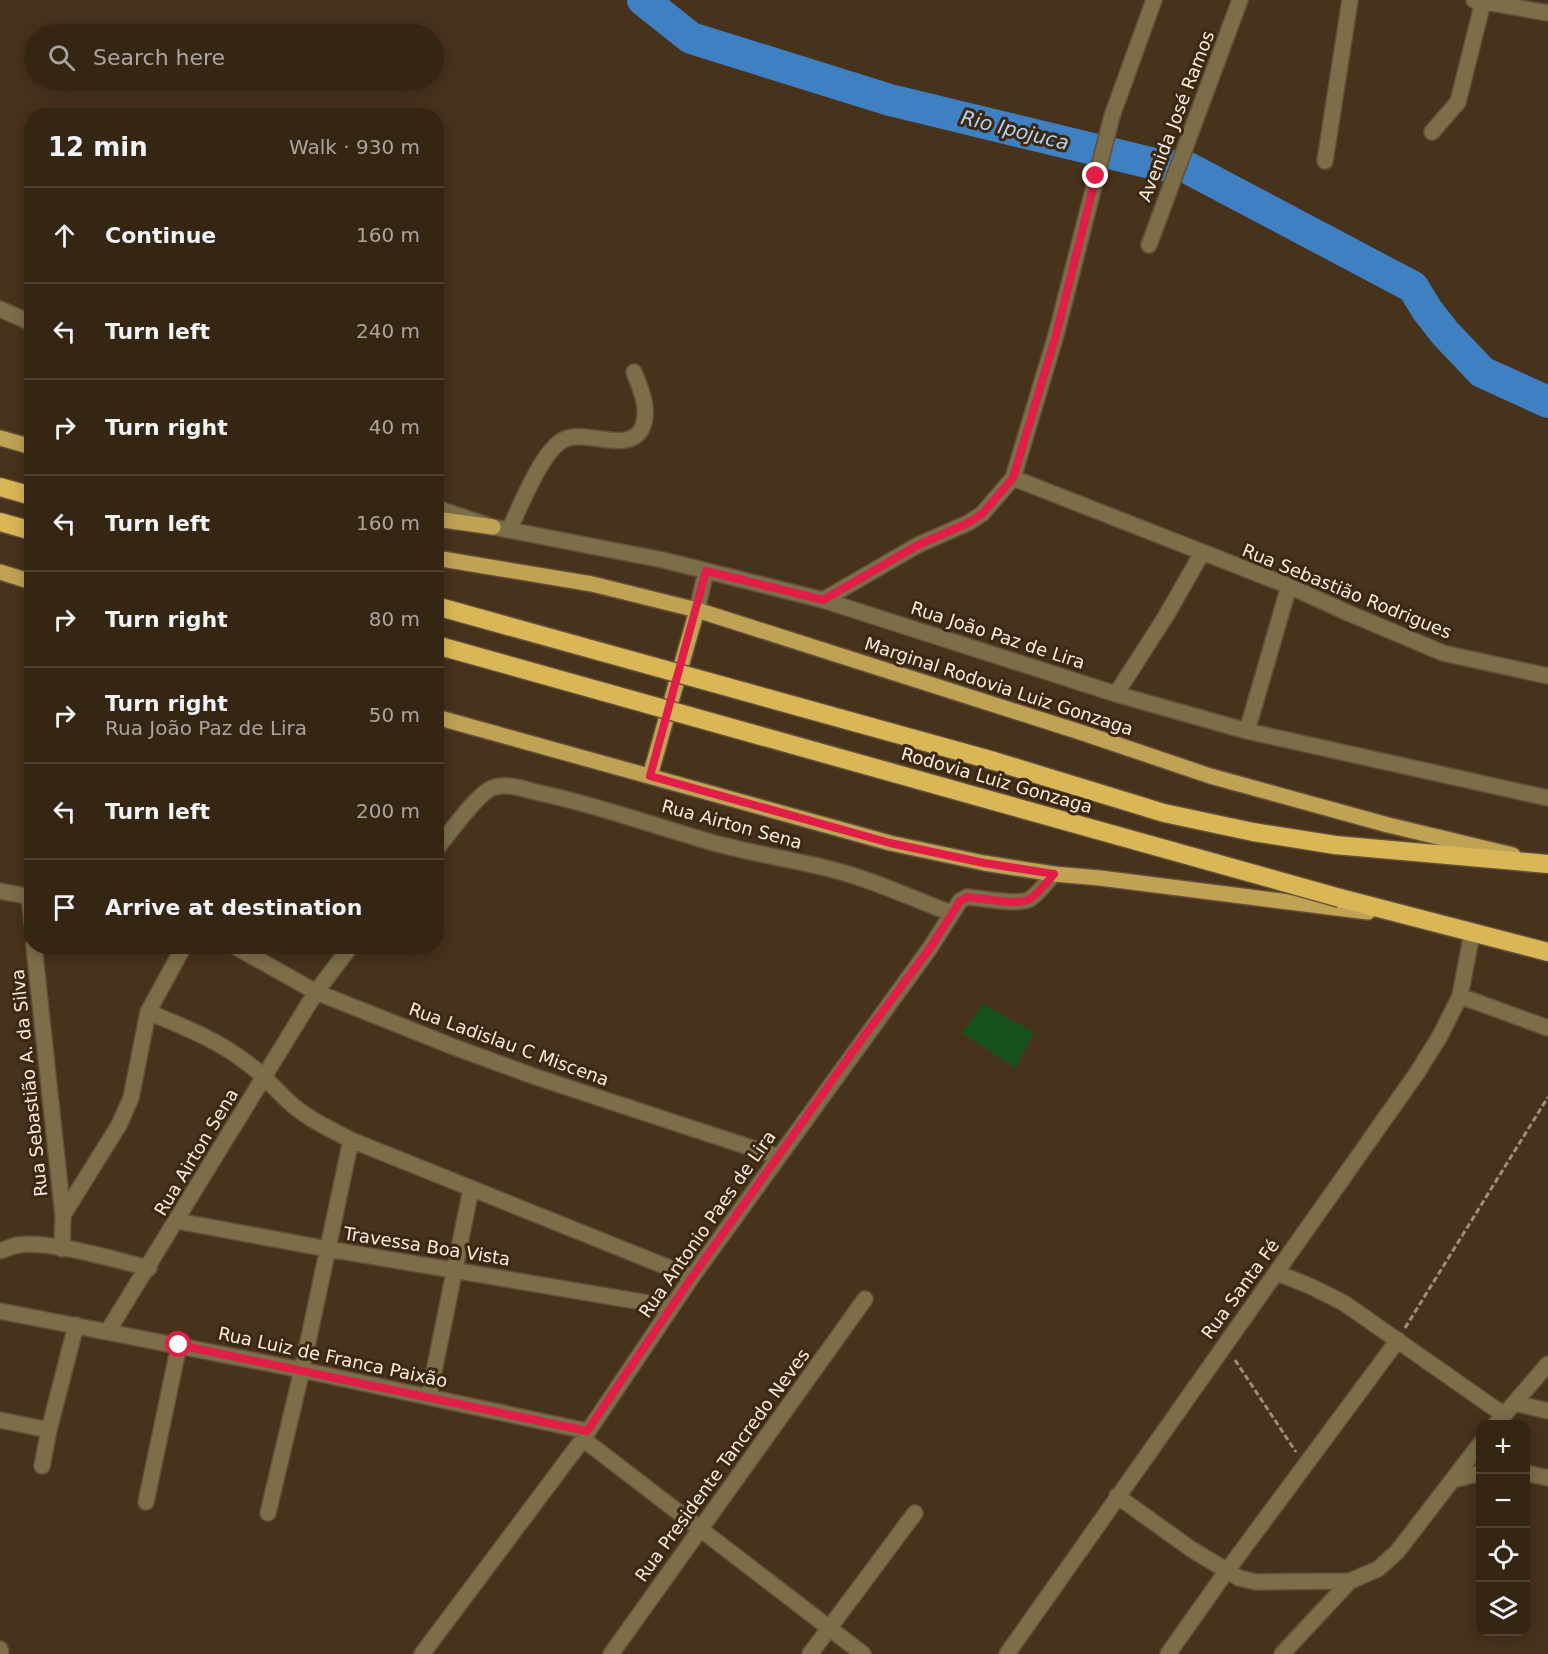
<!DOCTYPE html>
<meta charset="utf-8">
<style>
:root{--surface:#352614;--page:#403222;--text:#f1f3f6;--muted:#aaa5a0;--line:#4f4334}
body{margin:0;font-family:"DejaVu Sans",sans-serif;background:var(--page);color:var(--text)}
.controls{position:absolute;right:18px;bottom:18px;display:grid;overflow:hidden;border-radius:12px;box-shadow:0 3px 15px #0003}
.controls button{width:54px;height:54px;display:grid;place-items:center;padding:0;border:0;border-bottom:2px solid var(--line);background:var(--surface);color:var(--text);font:30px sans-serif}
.stop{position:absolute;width:18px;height:18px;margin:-14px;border:4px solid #e11d48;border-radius:50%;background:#fff}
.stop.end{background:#e11d48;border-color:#fff;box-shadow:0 2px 6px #0008}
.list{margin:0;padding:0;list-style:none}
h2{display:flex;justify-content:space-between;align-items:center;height:78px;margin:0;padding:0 24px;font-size:26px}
h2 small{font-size:20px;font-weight:400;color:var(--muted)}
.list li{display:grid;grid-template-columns:39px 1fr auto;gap:18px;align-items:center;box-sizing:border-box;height:96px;padding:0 24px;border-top:2px solid var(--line)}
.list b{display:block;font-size:22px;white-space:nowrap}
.list p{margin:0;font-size:20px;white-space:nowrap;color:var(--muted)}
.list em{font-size:20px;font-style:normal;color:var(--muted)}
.icon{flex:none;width:33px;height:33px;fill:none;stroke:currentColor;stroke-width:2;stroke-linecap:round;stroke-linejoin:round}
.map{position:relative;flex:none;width:1548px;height:1654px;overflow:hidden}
.search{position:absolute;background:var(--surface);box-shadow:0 3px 15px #0003;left:24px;top:24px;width:420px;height:66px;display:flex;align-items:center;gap:15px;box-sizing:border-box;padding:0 21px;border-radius:33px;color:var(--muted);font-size:22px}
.panel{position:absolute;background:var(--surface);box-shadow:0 3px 15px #0003;left:24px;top:108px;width:420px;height:846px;border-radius:24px}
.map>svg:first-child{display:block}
.green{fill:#16511e}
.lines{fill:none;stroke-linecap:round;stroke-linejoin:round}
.river{stroke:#3f80c2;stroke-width:32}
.minor-casing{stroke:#64503a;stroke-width:18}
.major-casing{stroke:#64503a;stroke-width:18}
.highway-casing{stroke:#64503a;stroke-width:21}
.path{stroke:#9f8d7a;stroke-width:3;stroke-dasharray:6 3;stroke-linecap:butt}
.minor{stroke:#7b6e49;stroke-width:15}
.major{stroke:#bfa254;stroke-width:15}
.highway{stroke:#dab756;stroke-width:18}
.highway-bridge-casing{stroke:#64503a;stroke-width:21;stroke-linecap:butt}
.highway-bridge{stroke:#dab756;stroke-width:18}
.route{stroke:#e11d48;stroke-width:8}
.labels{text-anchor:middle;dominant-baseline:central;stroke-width:6;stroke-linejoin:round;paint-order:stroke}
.street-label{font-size:18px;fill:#faecde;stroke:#3c2811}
.water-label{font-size:20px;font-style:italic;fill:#b2d2f6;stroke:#3c2811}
</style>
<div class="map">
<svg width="1548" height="1654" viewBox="0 0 1548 1654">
<rect width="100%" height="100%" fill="#47321b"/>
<path class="green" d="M 983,1004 L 1034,1033 L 1015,1068 L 962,1033 Z"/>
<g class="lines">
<path class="river" d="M 643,0 L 691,38 L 890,100 L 1159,165 L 1186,167 L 1413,287 L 1427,310 L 1445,333 L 1482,372 L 1548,402"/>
<defs>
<path id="minor" d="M 1474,0 L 1548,13
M 1432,132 L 1458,102 L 1483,2
M 1325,161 L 1350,0
M 1149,245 L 1240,0
M 0,309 L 32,323
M 1013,478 L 1289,586 L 1346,612 L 1443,653 L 1548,676
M 436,508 L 493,527 L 663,560 L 823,600 L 1116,694 L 1247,731 L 1548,798
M 509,530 C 520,507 542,451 563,440 C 584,428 627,454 641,430 C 651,412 641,389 634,372
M 823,600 L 918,545 L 968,523 L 982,514 L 1013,478 L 1056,335 L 1112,116 L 1154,0
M 697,610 L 706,571
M 1116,694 L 1166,616 L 1202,553
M 1247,731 L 1289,586
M 436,849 C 449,835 479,790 495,787 C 509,783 527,790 540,793 C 597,805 651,825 707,841 C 745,852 784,858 822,867 C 866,877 909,897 951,913
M 0,891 L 32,897
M 29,896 L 32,923
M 34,946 L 63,1215
M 234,946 L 316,992 L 454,1047 L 536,1077 L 779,1157
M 1460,996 L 1548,1028
M 148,1012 C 182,1026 218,1040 247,1063 C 263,1074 274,1088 288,1101 C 306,1118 330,1129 351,1140 L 692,1277
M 177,1221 L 328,1249 L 672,1307
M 62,1249 L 63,1215 L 119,1125 L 131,1098 L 148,1012 L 184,946
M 0,1251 C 6,1249 12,1246 18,1245 C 50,1240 115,1260 149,1268
M 1277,1273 L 1310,1286 L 1344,1303 L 1504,1415 L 1496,1424
M 0,1311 L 302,1370 L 587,1431
M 108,1331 L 316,992 L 351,946
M 429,1396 L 471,1189
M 1515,1403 L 1548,1411
M 1504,1415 L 1548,1364
M 0,1420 L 49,1430
M 583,1439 L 863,1654
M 42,1466 L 49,1430 L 76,1325
M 1526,1473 L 1548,1478
M 1453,1480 L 1480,1473
M 1117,1496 L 1191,1549 L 1239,1578 L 1256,1582 L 1350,1581 L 1378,1569 L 1397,1552 L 1480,1444
M 146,1502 L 179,1345
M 268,1513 L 302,1370 L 351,1140
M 0,1649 L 1,1654
M 422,1654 L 583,1439 L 692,1277 L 930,948 L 960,901 L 967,897 C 983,898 1017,906 1030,899 C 1039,893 1046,883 1054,874
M 611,1654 L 865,1299
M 810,1654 L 915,1513
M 1007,1654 L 1417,1073 L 1440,1036 L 1460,996 L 1472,933
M 1168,1654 L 1226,1572 L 1398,1340
M 1282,1654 L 1350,1581"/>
<path id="major" d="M 0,438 L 32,447
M 436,519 L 493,527
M 436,558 L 592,584 L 697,610 L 1083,733 L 1210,776 L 1388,825 L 1513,855
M 0,572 L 32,582
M 436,717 L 890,843 L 984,863 L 1054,874 L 1100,878 L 1368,912
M 650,776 L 697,610"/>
<path id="highway" d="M 0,487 L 32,496
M 0,522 L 32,531
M 1335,845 L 1548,864
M 1340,898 L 1548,952"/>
</defs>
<use href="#minor" class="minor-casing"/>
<use href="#major" class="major-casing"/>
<use href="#highway" class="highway-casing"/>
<path class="path" d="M 1405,1328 L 1548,1097
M 1235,1360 L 1296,1452"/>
<use href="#minor" class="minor"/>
<use href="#major" class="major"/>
<use href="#highway" class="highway"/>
<defs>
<path id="highway-bridge" d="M 436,606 L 994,761 L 1164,813 L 1253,832 L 1335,845
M 436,645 L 1340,898"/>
</defs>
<use href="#highway-bridge" class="highway-bridge-casing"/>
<use href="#highway-bridge" class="highway-bridge"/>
</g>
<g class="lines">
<path class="route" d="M 179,1345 L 587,1431 L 692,1277 L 856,1047 L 930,948 L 960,901 L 967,897 C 983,898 1017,906 1030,899 C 1039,893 1046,883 1054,874 L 984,863 L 890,843 L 650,776 L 706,571 L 823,600 L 918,545 L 968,523 L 982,514 L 1013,478 L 1056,335 L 1096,176"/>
</g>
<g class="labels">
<g class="street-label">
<text transform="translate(1176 116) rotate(-69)">Avenida José Ramos</text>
<text transform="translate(1347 591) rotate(22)">Rua Sebastião Rodrigues</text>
<text transform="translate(998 635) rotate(18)">Rua João Paz de Lira</text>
<text transform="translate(999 686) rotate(18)">Marginal Rodovia Luiz Gonzaga</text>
<text transform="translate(997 780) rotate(16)">Rodovia Luiz Gonzaga</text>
<text transform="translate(732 824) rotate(15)">Rua Airton Sena</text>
<text transform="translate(509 1044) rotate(20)">Rua Ladislau C Miscena</text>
<text transform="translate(29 1083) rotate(-96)">Rua Sebastião A. da Silva</text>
<text transform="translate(196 1152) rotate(-59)">Rua Airton Sena</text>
<text transform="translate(707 1224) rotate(-55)">Rua Antonio Paes de Lira</text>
<text transform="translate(427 1246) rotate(9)">Travessa Boa Vista</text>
<text transform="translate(1240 1289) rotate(-54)">Rua Santa Fé</text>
<text transform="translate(333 1357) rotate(12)">Rua Luiz de Franca Paixão</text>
<text transform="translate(722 1465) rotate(-54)">Rua Presidente Tancredo Neves</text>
</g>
<g class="water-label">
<text transform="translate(1015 130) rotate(14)">Rio Ipojuca</text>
</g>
</g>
</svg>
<div class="controls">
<button>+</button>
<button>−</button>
<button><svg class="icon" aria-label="locate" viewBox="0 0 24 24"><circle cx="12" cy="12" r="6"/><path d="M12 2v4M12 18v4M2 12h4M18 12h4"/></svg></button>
<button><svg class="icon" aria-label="layers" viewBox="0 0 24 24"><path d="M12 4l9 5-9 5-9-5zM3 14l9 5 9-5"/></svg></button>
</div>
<div class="stop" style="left:179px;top:1345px"></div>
<div class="stop end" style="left:1096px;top:176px"></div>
<div class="search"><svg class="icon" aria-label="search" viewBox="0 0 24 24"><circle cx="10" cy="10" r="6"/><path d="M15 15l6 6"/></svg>Search here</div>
<section class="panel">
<h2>12 min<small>Walk · 930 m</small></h2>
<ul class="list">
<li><svg class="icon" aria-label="ahead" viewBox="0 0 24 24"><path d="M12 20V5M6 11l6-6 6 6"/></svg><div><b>Continue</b></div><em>160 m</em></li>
<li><svg class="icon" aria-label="left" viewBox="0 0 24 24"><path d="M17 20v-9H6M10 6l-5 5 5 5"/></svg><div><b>Turn left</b></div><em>240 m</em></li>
<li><svg class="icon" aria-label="right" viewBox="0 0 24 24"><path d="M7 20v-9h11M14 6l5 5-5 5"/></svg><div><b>Turn right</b></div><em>40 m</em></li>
<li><svg class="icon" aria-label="left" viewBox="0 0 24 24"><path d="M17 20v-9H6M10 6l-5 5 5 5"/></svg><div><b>Turn left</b></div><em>160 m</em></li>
<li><svg class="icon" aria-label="right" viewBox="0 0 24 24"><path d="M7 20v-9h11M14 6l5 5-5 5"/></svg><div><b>Turn right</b></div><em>80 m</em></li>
<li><svg class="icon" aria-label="right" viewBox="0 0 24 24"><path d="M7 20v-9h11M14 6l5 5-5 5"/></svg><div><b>Turn right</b><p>Rua João Paz de Lira</p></div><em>50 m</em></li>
<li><svg class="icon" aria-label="left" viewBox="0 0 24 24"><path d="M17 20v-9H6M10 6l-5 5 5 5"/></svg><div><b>Turn left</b></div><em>200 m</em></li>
<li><svg class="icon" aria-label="arrive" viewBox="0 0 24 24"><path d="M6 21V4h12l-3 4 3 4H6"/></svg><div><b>Arrive at destination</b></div></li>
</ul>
</section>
</div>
